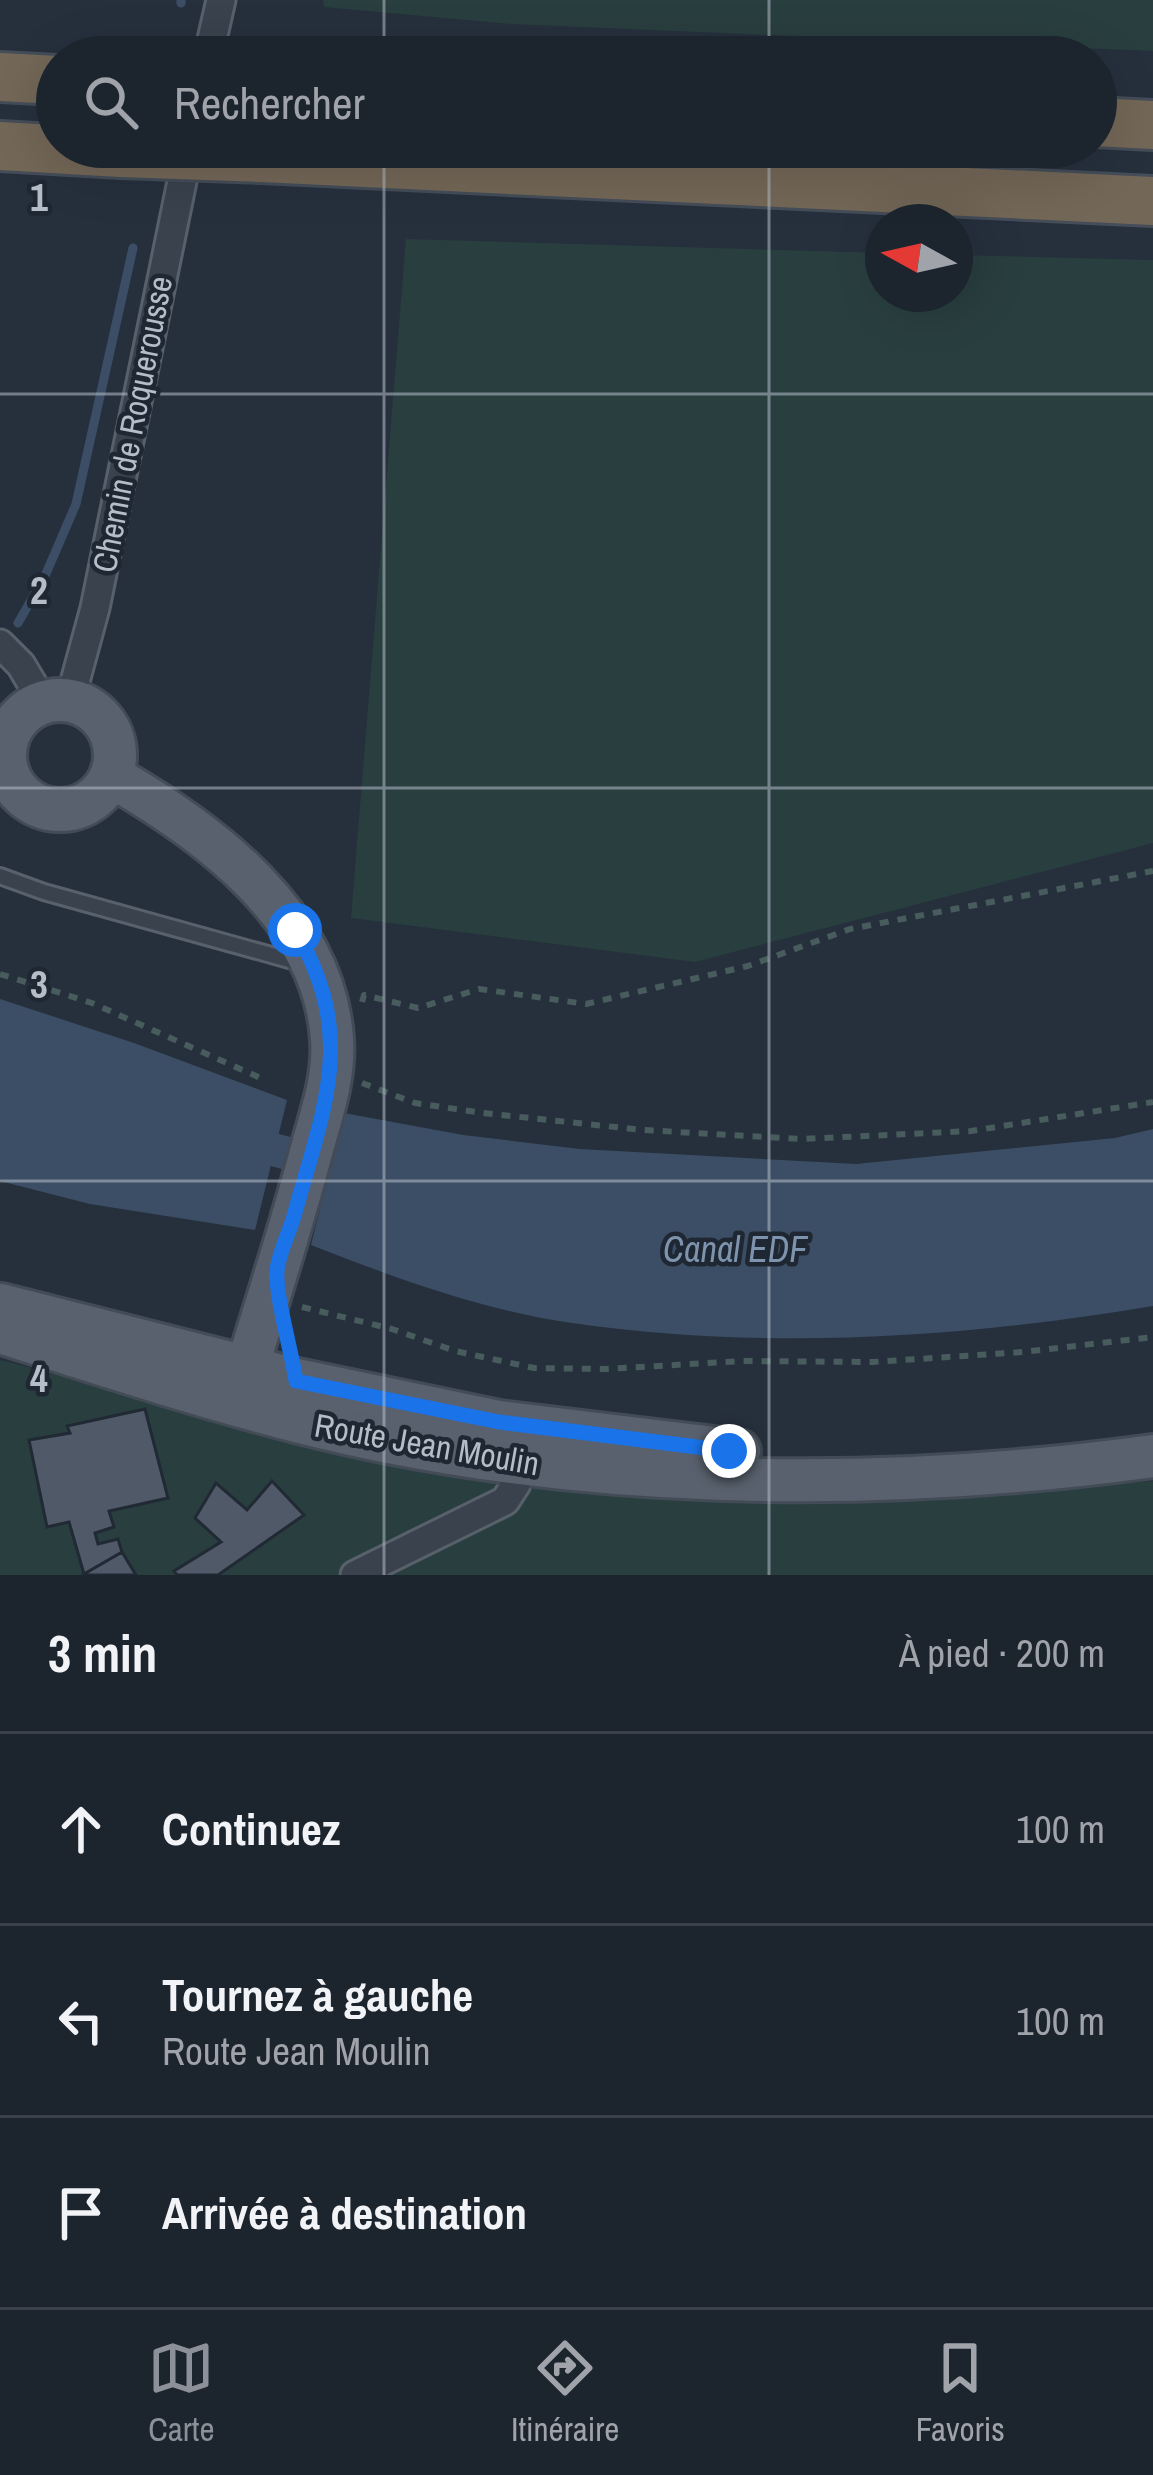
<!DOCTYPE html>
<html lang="fr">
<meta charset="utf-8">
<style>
:root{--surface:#1c242e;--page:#252c36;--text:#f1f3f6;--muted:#a0a4aa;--line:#3a414a;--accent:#8c9099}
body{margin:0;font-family:"Archivo Narrow",sans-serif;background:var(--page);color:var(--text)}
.compass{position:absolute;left:865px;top:204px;width:108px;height:108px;border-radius:50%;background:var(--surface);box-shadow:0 12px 48px #0002;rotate:278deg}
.stop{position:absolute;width:36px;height:36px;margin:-27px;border:9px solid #1a73e8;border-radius:50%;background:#fff}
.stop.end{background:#1a73e8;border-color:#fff;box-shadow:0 3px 12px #0008}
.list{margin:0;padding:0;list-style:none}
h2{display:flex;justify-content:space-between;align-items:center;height:156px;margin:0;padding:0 48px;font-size:51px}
h2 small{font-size:39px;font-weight:400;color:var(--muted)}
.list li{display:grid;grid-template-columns:78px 1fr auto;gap:36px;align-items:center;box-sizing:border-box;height:192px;padding:0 48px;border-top:3px solid var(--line)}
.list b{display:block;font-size:45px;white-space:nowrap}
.list p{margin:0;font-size:39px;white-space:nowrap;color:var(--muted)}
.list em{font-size:39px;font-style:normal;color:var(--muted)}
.icon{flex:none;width:66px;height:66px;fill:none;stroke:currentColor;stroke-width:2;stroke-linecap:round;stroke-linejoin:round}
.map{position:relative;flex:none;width:1153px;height:1575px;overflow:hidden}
.search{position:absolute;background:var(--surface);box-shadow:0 12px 48px #0002;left:36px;right:36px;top:36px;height:132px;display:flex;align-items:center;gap:30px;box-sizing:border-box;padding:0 42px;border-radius:66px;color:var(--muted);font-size:45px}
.sheet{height:732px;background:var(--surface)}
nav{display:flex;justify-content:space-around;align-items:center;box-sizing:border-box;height:168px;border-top:3px solid var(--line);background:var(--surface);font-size:33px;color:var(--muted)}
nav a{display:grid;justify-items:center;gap:6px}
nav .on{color:var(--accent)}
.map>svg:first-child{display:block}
.green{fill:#293e3f}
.water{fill:#3c4e65}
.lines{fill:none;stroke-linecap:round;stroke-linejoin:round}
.stream{stroke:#3c4e65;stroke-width:9}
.canal{stroke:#3c4e65;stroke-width:33}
.building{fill:#4f5968;stroke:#202934;stroke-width:3}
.service-casing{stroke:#57606b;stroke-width:20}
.minor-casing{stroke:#57606b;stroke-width:33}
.primary-casing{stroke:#424b56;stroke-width:48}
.motorway-casing{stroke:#444d58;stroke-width:54}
.path{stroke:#485b5d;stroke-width:6;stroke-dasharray:9 9;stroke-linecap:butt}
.service{stroke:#39424d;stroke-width:14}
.minor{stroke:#39424d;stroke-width:27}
.primary{stroke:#58616d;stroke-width:42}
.motorway{stroke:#736757;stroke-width:48}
.motorway-bridge-casing{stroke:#444d58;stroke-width:54;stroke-linecap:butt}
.motorway-bridge{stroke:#736757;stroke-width:48}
.route{stroke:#1a73e8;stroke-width:15}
.grid{fill:none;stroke:#b5bdc8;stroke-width:3;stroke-opacity:0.55}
.labels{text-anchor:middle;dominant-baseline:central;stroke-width:9;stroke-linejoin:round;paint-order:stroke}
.street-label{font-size:33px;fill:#b5bdc8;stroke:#1e2732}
.water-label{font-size:36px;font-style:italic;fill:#7e94ae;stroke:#1e2732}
.grid-label{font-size:39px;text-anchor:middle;font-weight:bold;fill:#b5bdc8;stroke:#1e2732;stroke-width:9;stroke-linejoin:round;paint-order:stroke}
</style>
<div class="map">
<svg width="1153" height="1575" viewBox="0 0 1153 1575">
<rect width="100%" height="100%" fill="#26303d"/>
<path class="green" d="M 323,0 L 1153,0 L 1153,51 L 510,24 L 324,7 Z
M 406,239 L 883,253 L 883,294 L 955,294 L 955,255 L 1153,260 L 1153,843 L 695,962 L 351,918 Z
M 0,1360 L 338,1444 L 669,1498 L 969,1497 L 1153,1481 L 1153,1575 L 0,1575 Z"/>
<path class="water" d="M 0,999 L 134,1043 L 287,1100 L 255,1230 L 90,1204 L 0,1181 Z
M 344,1113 L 463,1135 L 580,1149 L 856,1164 L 1115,1138 L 1153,1129 L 1153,1306 C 963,1338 764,1351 572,1323 C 482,1310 395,1278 311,1245 Z"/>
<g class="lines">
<path class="stream" d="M 181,3 L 181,0
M 18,623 L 45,576 L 76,504 L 133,248"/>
<path class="canal" d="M 232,1138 L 333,1166"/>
</g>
<path class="building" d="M 145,1409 L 168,1498 L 109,1511 L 114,1527 L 95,1533 L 98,1544 L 118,1539 L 122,1552 L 84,1574 L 69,1522 L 47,1527 L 29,1440 L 70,1433 L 67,1426 Z
M 272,1481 L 304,1515 L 218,1575 L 177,1575 L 174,1571 L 221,1542 L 195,1518 L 216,1483 L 247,1510 Z
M 122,1552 L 136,1575 L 82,1575 L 84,1574 Z"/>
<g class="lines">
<defs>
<path id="service" d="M 0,876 L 44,892 L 300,963"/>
<path id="minor" d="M 208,57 L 221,0
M 0,644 L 21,665 L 43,702
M 70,700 L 95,608 L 189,147
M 355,1575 L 505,1501 L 516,1484 L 525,1450"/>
<path id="primary" d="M5 755a55 55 0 1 1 110 0a55 55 0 1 1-110 0Z
M 111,776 C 209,832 324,917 332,1039 C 335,1079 320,1118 310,1156 C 291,1227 269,1297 247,1367 L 261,1389
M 1,1305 L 297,1380 L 499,1422 L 739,1451
M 0,1332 C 98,1363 196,1395 296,1421 C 569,1491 875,1494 1153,1456"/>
<path id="motorway" d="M 0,77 L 57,80
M 1096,122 L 1153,125
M 0,146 L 121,153
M 262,158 L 1153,201"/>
</defs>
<use href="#service" class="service-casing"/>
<use href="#minor" class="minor-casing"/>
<use href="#primary" class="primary-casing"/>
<use href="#motorway" class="motorway-casing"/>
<path class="path" d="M 0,974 L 92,1003 L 265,1080
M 362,1002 L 364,995 L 418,1008 L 479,989 L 586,1004 L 748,966 L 850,929 L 1153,871
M 362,1083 L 415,1103 L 483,1113 L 643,1130 L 802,1139 L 971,1131 L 1153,1102
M 302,1307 L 392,1329 L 455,1351 L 534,1368 L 605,1369 L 743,1361 L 873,1362 L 1023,1352 L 1153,1337"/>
<use href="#service" class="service"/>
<use href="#minor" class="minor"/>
<use href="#primary" class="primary"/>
<use href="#motorway" class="motorway"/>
<defs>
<path id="motorway-bridge" d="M 121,153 L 262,158"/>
</defs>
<use href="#motorway-bridge" class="motorway-bridge-casing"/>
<use href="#motorway-bridge" class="motorway-bridge"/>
</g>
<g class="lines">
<path class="route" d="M 295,930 C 358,1036 324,1107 294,1216 C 289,1233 279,1253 277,1270 C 275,1295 292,1353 296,1381 L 499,1422 L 729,1451"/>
</g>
<path class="grid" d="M 384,0 L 384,57M 769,0 L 769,57M 384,147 L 384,1575M 769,147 L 769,1575M 0,394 L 1153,394M 0,788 L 1153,788M 0,1181 L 1153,1181"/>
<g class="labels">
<g class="street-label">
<text transform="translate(132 424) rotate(-79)">Chemin de Roquerousse</text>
<text transform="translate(427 1444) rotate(10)">Route Jean Moulin</text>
</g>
<g class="water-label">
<text x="735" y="1249">Canal EDF</text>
</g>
</g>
<g class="grid-label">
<text x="39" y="211">1</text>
<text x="39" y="604">2</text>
<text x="39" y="998">3</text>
<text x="39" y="1392">4</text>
</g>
</svg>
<svg class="compass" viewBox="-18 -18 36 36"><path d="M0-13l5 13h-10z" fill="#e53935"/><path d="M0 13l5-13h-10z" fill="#a0a4aa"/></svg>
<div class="stop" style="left:295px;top:930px"></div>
<div class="stop end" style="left:729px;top:1451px"></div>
<div class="search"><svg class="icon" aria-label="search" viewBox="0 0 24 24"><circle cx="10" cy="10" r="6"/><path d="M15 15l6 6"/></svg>Rechercher</div>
</div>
<section class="sheet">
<h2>3 min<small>À pied · 200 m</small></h2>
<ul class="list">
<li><svg class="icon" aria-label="ahead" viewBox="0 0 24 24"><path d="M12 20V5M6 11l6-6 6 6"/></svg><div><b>Continuez</b></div><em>100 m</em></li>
<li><svg class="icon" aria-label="left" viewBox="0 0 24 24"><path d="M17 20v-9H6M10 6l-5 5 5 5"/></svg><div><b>Tournez à gauche</b><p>Route Jean Moulin</p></div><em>100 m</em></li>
<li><svg class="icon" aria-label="arrive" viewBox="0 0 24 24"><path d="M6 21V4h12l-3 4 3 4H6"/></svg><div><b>Arrivée à destination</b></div></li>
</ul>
</section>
<nav>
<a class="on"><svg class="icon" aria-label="map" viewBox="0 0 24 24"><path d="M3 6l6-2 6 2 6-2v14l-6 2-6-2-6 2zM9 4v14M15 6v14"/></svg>Carte</a>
<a><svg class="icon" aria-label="directions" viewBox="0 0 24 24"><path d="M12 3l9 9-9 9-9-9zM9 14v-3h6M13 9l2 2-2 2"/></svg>Itinéraire</a>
<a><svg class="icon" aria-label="saved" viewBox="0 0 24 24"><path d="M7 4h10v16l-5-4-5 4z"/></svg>Favoris</a>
</nav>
